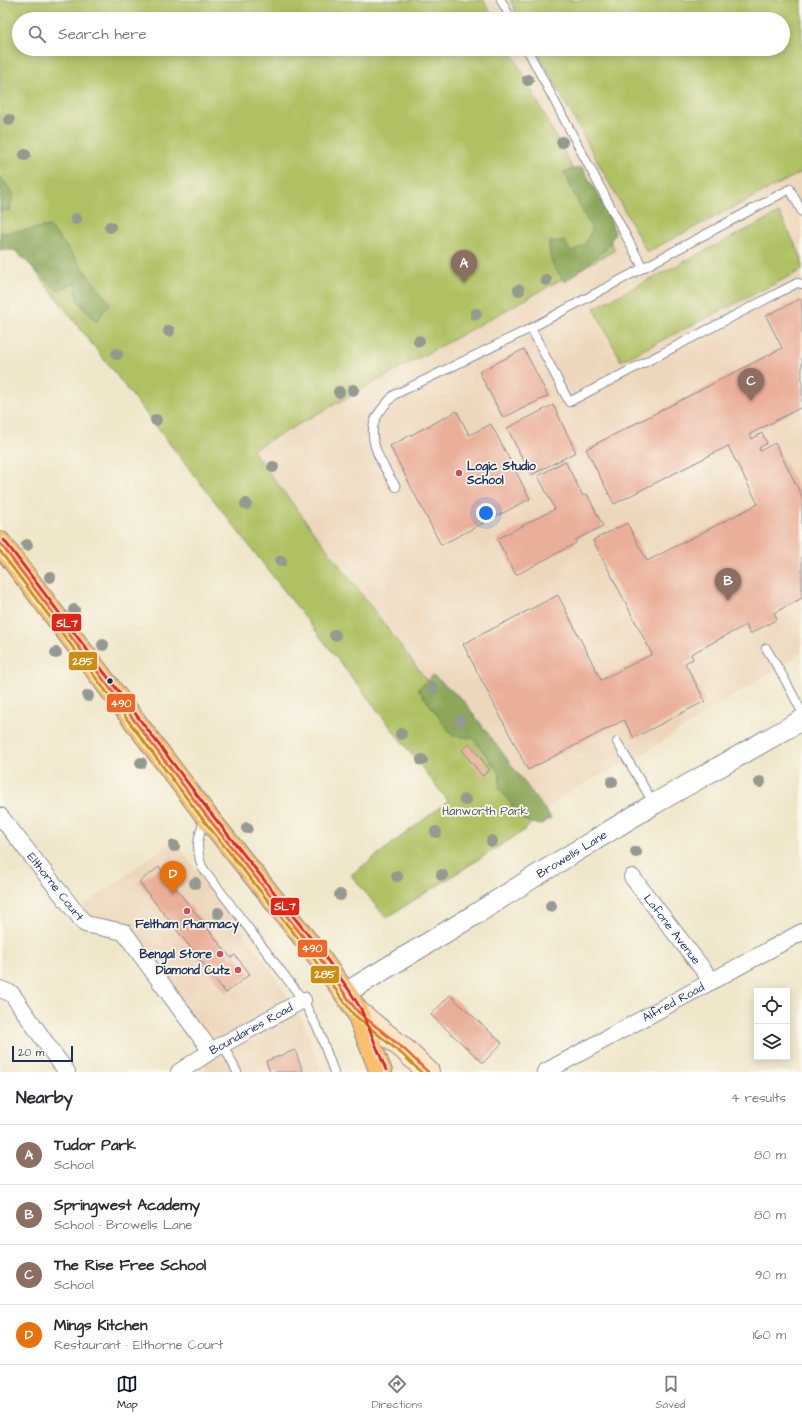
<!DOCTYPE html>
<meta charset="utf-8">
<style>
:root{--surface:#fff;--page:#f7f7f7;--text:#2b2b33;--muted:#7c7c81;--line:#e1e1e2;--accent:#111827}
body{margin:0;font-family:"Architects Daughter",sans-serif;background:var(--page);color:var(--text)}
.controls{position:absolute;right:12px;bottom:12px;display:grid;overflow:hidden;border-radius:0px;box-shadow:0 2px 10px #0003}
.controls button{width:36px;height:36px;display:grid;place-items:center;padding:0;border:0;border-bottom:1px solid var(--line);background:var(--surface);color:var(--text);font:20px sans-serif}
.scale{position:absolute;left:12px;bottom:10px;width:61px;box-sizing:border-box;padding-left:4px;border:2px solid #1b2f5e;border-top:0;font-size:11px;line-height:14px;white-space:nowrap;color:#1b2f5e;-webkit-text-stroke:3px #fbf7ec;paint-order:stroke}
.you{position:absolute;left:486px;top:513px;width:14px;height:14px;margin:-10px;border:3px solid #fff;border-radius:50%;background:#1a73e8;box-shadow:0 0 0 6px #1a73e833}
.badge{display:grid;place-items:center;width:26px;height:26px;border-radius:50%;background:var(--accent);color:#fff;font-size:13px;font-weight:700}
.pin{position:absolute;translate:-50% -33px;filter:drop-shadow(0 1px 2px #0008)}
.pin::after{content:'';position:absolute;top:21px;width:14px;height:12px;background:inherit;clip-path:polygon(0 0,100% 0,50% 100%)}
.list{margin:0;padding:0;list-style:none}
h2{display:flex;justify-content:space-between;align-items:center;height:52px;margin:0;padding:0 16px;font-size:17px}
h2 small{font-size:13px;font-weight:400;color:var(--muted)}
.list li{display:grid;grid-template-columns:26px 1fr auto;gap:12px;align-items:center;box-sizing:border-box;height:60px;padding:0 16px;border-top:1px solid var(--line)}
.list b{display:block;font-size:15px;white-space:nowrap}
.list p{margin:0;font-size:13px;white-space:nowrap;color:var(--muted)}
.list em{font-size:13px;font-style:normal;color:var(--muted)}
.icon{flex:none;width:22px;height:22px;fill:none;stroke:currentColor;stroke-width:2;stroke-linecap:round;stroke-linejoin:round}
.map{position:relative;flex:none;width:802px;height:1072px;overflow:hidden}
.search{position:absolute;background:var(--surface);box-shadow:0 2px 10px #0003;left:12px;right:12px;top:12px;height:44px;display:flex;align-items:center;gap:10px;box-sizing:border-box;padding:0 14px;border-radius:22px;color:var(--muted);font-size:15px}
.sheet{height:292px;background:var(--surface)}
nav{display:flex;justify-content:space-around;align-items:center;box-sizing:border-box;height:56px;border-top:1px solid var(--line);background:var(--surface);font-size:11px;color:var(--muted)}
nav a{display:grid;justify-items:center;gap:2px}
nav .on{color:var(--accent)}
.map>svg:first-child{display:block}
.built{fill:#edd7bb;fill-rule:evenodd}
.green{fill:#b0c164;stroke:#667861}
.forest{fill:#8ca75a;stroke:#546b5c}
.building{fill:#eaaf99}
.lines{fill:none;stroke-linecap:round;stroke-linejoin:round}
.service-casing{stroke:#868b94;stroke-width:10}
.minor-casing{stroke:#868b94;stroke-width:18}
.tertiary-casing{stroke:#868b94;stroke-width:22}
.secondary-casing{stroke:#868b94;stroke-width:24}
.primary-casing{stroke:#868b94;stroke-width:24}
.service{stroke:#fff;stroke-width:8}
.minor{stroke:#fff;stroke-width:16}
.tertiary{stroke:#fff;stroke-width:20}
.secondary{stroke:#fde5c5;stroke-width:22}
.primary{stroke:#f9bf6d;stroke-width:22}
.bus-1-casing{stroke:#fbf7ec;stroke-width:6}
.bus-2-casing{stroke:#fbf7ec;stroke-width:6}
.bus-3-casing{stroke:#fbf7ec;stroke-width:6}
.bus-1{stroke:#f26522;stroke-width:3}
.bus-2{stroke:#cb8e13;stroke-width:3}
.bus-3{stroke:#e42313;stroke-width:3}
.tree{fill:#949a90}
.poi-dot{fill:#d1495b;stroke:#fbf7ec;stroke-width:1.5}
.bus-dot{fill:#1b2f5e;stroke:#fbf7ec;stroke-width:1.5}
.labels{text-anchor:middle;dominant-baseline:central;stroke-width:3.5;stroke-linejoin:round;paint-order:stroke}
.poi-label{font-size:12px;font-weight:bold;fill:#1b2f5e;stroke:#fbf7ec;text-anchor:end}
.park-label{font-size:12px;fill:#485b60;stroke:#fbf7ec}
.street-label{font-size:12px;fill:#1b2f5e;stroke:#fbf7ec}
.line-badge{stroke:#fbf7ec;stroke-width:1.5}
.badge-label{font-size:11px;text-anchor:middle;font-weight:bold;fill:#fff}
</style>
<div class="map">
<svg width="802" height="1072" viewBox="0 0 802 1072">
<rect width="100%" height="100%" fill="#fbf7ec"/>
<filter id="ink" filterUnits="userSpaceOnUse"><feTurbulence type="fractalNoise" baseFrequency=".025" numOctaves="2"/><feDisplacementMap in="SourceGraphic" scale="8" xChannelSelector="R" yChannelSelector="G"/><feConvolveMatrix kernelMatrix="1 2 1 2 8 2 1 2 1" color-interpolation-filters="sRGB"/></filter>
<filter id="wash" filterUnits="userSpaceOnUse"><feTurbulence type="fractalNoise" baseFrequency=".012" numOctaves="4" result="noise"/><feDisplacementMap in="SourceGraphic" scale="16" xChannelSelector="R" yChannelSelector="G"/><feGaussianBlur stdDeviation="0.9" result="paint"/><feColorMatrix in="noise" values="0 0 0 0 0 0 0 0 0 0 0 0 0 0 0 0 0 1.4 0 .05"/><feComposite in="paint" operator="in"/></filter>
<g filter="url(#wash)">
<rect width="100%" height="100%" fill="#f0e7cb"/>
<path class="built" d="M 0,0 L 802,0 L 802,652 L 638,757 L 573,789 L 535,819 L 469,736 L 0,115 ZM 19,19 L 783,19 L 783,49 L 19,49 Z
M 174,840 L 271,970 L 302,1020 L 322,1072 L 206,1072 L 202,1057 L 211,1051 L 124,933 L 75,912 Z"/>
<path class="green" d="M 0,0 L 484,0 L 494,19 L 19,19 L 19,49 L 510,49 L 615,250 L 252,450 L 469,736 L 474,733 L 535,819 L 525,830 L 386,918 L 351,875 L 448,801 L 4,231 L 0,234 Z
M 510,0 L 802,0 L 802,172 L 647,252 L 536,49 L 783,49 L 783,19 L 520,19 Z
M 779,213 L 802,258 L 802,270 L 621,361 L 594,308 Z"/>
<path class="forest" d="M 582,167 L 605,207 L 615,233 L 607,248 L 565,282 C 553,266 549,262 549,242 L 564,241 L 571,252 L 584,245 L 592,231 L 564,172 Z
M 0,177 L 13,193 L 10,210 L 0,211 Z
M 50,226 L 110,303 L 96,322 L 77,300 L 76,283 L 57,290 L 14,250 L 0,250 L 0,234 Z
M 433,675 L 463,700 L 551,818 L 540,825 L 523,820 L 499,788 L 500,774 L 473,738 L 453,736 L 418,689 Z"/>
<g id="blocks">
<path class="building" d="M 802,298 L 802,407 L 750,434 L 752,439 L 762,433 L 767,443 L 759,448 L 760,451 L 775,443 L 802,496 L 802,598 L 774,613 L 777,619 L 750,634 L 746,625 L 691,654 L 693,659 L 685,663 L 705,701 L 634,738 L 624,720 L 528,770 L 463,644 L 558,595 L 601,680 L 652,654 L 593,540 L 627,523 L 647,561 L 758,504 L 728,446 L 614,504 L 586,449 L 782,348 L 766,316 Z
M 524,349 L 548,396 L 503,418 L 479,372 Z
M 553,405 L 576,452 L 531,475 L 507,428 Z
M 457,411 L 469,435 L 491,424 L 530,499 L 441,545 L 390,446 Z
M 565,461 L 583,496 L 587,494 L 603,526 L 575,540 L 576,543 L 516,575 L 497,539 L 555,509 L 538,476 Z
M 470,744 L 490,770 L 482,776 L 462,750 Z
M 159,867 L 231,958 L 235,955 L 250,974 L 226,993 L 139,882 Z
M 450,995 L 502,1043 L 483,1063 L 431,1015 Z
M 295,1050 L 303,1072 L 270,1072 L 266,1061 Z"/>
</g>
</g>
<g filter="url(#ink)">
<use href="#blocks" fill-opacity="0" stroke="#868b94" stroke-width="1"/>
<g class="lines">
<defs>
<path id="service" d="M 501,0 L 511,19
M 527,49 L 643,268
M 531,328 L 569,402 L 797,283 L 802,284
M 396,487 C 385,469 368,444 374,423 C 377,412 387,403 394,395 L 531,328 L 790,189 L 802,212
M 766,648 L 784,678 L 802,712
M 617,742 L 654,804
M 205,817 C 198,838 195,845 202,867 L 303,1000 L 319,1031 L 334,1072
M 223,1045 L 237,1072"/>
<g id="minor">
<path id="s1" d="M 0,816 L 85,924 L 124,932 L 211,1051"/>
<path id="s2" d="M 632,877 L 712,981"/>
<path d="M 0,989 L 12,994 L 50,1049 L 67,1072"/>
<path id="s3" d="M 179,1072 L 211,1051 L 303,1000"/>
<path id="s4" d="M 545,1072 L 802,932"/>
</g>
<g id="tertiary">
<path id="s5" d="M 345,993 L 476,914 L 534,877 L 654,804 L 802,720"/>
</g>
<path id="secondary" d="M 357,1011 L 405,1050 L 428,1072"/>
<path id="primary" d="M 0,543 L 205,814 L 313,949 L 345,993 L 357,1011 L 381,1072"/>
</defs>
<use href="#service" class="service-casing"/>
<use href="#minor" class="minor-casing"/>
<use href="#tertiary" class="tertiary-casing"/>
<use href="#secondary" class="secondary-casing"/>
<use href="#primary" class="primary-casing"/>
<use href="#service" class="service"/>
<use href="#minor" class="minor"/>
<use href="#tertiary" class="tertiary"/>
<use href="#secondary" class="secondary"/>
<use href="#primary" class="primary"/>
<defs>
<path id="bus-1" d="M 0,543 L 205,814 L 313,949 L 357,1011 L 405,1050 L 428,1072"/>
<path id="bus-2" d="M 0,551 L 201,817 L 309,952 L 353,1014 L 402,1054 L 421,1072"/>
<path id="bus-3" d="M 4,540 L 209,811 L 317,946 L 349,990 L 361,1009 L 386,1070"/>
</defs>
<use href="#bus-1" class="bus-1-casing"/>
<use href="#bus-2" class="bus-2-casing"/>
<use href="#bus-3" class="bus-3-casing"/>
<use href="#bus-1" class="bus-1"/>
<use href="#bus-2" class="bus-2"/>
<use href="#bus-3" class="bus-3"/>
</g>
<g class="tree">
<circle cx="528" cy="80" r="6"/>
<circle cx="9" cy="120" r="6"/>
<circle cx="562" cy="142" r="6"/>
<circle cx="25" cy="155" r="6"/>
<circle cx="76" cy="219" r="6"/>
<circle cx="110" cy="227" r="6"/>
<circle cx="546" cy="280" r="6"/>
<circle cx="519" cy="290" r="6"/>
<circle cx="476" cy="314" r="6"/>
<circle cx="169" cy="331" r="6"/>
<circle cx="419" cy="341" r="6"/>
<circle cx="117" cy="354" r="6"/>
<circle cx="353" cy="390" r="6"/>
<circle cx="339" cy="392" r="6"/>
<circle cx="156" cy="420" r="6"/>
<circle cx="273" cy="467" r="6"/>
<circle cx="246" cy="504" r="6"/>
<circle cx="27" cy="545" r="6"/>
<circle cx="281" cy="561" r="6"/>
<circle cx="50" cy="577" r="6"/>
<circle cx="74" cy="610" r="6"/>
<circle cx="335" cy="635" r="6"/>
<circle cx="103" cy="645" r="6"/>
<circle cx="56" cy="653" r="6"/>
<circle cx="433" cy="688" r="6"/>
<circle cx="88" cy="696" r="6"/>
<circle cx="460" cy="721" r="6"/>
<circle cx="401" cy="734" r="6"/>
<circle cx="422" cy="760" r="6"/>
<circle cx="141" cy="763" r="6"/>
<circle cx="612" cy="782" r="6"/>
<circle cx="760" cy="782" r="6"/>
<circle cx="465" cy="800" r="6"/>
<circle cx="247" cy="828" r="6"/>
<circle cx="436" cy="832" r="6"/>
<circle cx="492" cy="841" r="6"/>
<circle cx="174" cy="846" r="6"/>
<circle cx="636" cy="852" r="6"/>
<circle cx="442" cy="875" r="6"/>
<circle cx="397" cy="876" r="6"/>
<circle cx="195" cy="883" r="6"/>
<circle cx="340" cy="895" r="6"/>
<circle cx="551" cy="906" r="6"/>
<circle cx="218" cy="913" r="6"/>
</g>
</g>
<g class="poi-dot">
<circle cx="459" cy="473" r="4"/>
<circle cx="187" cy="911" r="4"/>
<circle cx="220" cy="954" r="4"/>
<circle cx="238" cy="970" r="4"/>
</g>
<circle class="bus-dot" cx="110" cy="681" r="3.5"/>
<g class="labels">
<g class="poi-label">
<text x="467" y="466" text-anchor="start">Logic Studio<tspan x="467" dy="14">School</tspan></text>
<text x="187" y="924" text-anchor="middle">Feltham Pharmacy</text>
<text x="212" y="954">Bengal Store</text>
<text x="230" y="970">Diamond Cutz</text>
</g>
<g class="park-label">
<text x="485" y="811">Hanworth Park</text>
</g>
<g class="street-label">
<text stroke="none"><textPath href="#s5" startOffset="266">Browells Lane</textPath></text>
<text stroke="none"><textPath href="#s1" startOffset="90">Elthorne Court</textPath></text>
<text stroke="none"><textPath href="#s2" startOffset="66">Lafone Avenue</textPath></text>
<text stroke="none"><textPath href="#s4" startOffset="146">Alfred Road</textPath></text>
<text stroke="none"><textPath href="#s3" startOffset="84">Boundaries Road</textPath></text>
</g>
</g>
<g class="line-badge">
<rect x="51" y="613" width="31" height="19" rx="4" fill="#e42313"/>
<rect x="68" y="651" width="30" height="20" rx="4" fill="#cb8e13"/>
<rect x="106" y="693" width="30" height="20" rx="4" fill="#f26522"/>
<rect x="270" y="897" width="30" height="19" rx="4" fill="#e42313"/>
<rect x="297" y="939" width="31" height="19" rx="4" fill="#f26522"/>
<rect x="310" y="965" width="30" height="19" rx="4" fill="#cb8e13"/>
</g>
<g class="badge-label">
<text x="67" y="627">SL7</text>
<text x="83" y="665">285</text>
<text x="121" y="707">490</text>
<text x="285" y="910">SL7</text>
<text x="312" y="952">490</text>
<text x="325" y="978">285</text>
</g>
</svg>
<div class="controls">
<button><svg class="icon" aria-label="locate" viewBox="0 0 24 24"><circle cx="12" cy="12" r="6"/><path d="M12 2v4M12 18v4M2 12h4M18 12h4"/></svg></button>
<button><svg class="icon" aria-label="layers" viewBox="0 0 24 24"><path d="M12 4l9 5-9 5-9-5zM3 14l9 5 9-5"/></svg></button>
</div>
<div class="scale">20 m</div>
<div class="you"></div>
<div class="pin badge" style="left:464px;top:283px;background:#8d6e63">A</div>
<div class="pin badge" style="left:728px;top:601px;background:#8d6e63">B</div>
<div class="pin badge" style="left:751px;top:401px;background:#8d6e63">C</div>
<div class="pin badge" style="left:173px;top:894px;background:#e8710a">D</div>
<div class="search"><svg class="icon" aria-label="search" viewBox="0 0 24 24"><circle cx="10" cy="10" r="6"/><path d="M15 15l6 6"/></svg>Search here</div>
</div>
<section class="sheet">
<h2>Nearby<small>4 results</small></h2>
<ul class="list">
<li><span class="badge" style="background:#8d6e63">A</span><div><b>Tudor Park</b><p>School</p></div><em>80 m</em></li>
<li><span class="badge" style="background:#8d6e63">B</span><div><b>Springwest Academy</b><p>School · Browells Lane</p></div><em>80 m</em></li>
<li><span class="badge" style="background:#8d6e63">C</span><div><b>The Rise Free School</b><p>School</p></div><em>90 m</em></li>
<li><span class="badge" style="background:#e8710a">D</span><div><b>Mings Kitchen</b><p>Restaurant · Elthorne Court</p></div><em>160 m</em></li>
</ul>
</section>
<nav>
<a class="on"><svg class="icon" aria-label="map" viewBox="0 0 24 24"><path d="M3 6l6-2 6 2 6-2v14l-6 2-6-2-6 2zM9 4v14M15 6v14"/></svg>Map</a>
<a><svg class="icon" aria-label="directions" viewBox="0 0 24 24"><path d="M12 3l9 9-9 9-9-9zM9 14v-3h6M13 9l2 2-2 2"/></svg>Directions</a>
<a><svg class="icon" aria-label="saved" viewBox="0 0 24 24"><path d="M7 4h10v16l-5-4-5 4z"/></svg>Saved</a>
</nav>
